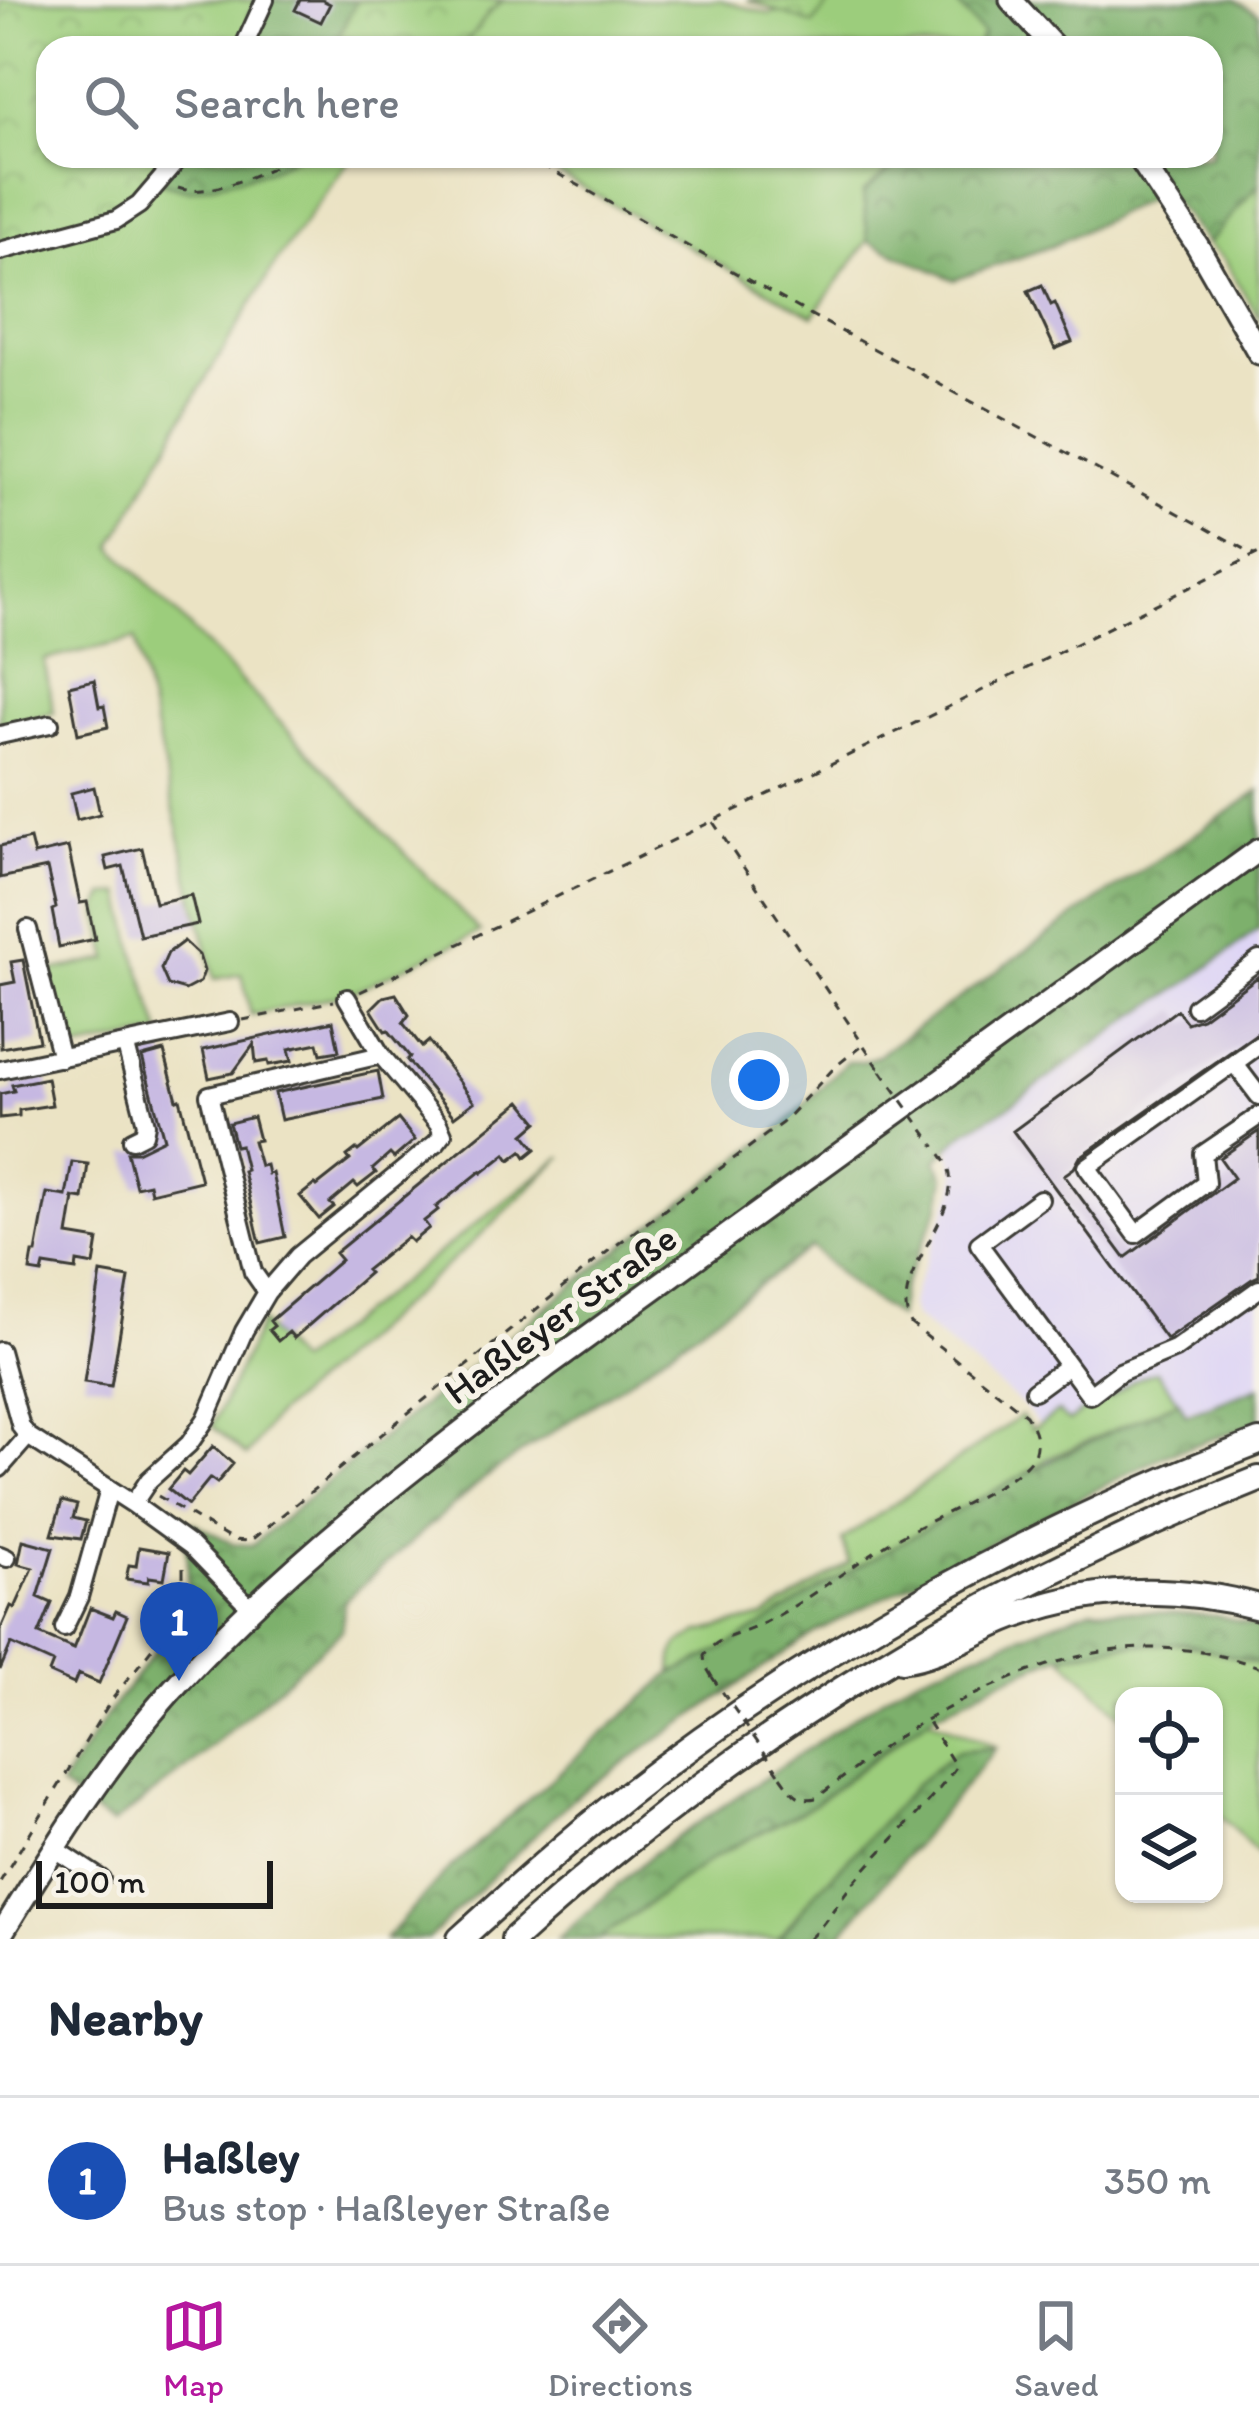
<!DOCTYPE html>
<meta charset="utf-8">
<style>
:root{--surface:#fff;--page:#f2f2f3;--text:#1f2937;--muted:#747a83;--line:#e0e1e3;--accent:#b5179e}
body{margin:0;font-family:Itim,sans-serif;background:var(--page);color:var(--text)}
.controls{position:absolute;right:36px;bottom:36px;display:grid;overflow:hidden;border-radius:24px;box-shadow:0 3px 9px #0004}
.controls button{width:108px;height:108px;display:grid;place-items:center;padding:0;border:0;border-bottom:3px solid var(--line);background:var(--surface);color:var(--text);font:60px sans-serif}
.scale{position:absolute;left:36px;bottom:30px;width:237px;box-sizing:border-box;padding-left:12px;border:6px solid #1c1c1c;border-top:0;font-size:33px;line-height:42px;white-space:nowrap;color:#1c1c1c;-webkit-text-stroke:9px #f7f3e8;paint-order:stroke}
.you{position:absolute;left:759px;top:1080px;width:42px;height:42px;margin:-30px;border:9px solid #fff;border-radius:50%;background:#1a73e8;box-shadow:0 0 0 18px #1a73e833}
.badge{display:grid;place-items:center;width:78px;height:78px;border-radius:50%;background:var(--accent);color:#fff;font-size:39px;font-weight:700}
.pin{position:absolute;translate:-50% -99px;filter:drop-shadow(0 3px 6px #0008)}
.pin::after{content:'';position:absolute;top:63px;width:42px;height:36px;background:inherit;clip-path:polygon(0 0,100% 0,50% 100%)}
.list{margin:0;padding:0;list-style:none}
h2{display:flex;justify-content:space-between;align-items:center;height:156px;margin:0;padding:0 48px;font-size:51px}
h2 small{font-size:39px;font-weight:400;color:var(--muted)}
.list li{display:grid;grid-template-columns:78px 1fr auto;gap:36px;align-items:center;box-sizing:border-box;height:168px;padding:0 48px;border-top:3px solid var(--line)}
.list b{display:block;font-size:45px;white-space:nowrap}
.list p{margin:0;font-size:39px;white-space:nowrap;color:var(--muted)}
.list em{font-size:39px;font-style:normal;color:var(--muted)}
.icon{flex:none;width:66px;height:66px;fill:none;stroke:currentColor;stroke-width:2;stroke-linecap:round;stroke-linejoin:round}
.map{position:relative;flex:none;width:1259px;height:1939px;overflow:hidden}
.search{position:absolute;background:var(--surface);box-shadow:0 3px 9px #0004;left:36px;right:36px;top:36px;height:132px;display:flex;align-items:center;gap:30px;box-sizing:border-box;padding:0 42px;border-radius:36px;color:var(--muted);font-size:45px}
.sheet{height:324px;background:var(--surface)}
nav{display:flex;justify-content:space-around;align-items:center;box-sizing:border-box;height:168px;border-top:3px solid var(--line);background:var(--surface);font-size:33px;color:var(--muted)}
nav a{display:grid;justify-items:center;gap:6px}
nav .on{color:var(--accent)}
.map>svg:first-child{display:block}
.built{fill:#ded5f5}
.grass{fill:#9ccd7c;stroke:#5c744c;stroke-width:3}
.forest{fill:url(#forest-crowns);stroke:#4c6644;stroke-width:3}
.park{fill:url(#park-crowns);stroke:#5c744c;stroke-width:3}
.building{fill:#c6b8e2}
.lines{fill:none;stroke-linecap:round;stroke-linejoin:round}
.minor-casing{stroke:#3b3a35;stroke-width:22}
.major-casing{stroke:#3b3a35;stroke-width:27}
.highway-casing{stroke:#3b3a35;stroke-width:30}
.path{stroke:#3b3a35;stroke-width:3;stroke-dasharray:9 9;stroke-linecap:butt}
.minor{stroke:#fff;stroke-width:16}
.major{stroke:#fff;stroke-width:21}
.highway{stroke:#fff;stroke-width:24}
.path-bridge{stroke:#3b3a35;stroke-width:3;stroke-dasharray:9 9;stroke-linecap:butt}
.labels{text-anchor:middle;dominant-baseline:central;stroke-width:12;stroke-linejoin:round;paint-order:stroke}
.street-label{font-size:39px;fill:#1c1c1c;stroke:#f7f3e8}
</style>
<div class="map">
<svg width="1259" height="1939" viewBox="0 0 1259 1939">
<defs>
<pattern id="forest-crowns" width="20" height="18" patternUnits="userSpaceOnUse" patternTransform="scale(3)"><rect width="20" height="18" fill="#7db06c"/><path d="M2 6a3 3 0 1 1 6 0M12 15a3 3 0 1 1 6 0" fill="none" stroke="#668e58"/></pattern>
<pattern id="park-crowns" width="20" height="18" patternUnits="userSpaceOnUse" patternTransform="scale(3)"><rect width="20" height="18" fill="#9ccd7c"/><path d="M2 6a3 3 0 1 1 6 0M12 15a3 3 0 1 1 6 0" fill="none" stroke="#86af6b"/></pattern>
</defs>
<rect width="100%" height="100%" fill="#f7f3e8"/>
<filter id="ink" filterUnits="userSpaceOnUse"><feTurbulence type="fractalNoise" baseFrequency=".00833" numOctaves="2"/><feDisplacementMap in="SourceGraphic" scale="24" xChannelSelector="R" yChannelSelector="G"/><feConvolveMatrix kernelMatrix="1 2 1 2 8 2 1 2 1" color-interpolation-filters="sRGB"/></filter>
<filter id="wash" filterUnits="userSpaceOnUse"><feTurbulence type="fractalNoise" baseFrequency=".004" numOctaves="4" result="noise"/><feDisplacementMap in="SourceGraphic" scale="48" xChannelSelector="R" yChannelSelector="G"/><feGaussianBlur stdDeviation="2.7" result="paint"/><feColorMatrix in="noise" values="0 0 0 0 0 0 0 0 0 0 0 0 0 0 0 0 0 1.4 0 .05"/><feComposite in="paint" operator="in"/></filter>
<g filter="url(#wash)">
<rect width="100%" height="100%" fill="#ebe3c4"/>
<path class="built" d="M 1259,929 L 1259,1386 L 1039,1466 L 1041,1436 L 1036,1422 L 1026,1408 L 914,1316 L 911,1305 L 914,1291 L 954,1190 L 956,1175 L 950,1154 L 952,1146 L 966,1131 L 1008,1107 L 1139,1013 L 1189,981 Z"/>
<path class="grass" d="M 501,0 L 720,0 L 770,14 L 817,0 L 954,0 L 983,34 L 977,48 L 443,48 Z
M 48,48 L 48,156 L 164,183 L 267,171 L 296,156 L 352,156 L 279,258 L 193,400 L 112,546 L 480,932 L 350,993 L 251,1015 L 242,974 L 215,979 L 193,894 L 135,639 L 44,660 L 54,713 L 0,726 L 0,183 Z
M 526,156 L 906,156 L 863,193 L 868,241 L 813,316 Z
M 1259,184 L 1259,319 L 1225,260 L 1207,244 Z
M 122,894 L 135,953 L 161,1033 L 76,1050 L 68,1046 L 47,972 L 109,959 L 98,908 L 106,895 Z
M 563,1156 L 470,1245 L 273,1418 L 247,1456 L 212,1426 L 261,1322 L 297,1363 Z
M 1156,1371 L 1179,1401 L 1047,1459 L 1015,1481 L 880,1555 L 710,1658 L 672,1673 L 673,1655 L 679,1644 L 700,1632 L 764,1617 L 850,1563 L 842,1540 L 1021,1416 L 1032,1430 L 1058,1412 L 1069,1421 L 1106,1394 L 1110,1398 L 1132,1381 Z
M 1181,1643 L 1234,1655 L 1259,1664 L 1259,1855 L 1214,1809 L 1214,1696 L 1124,1696 L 1124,1718 L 1062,1656 L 1122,1645 Z
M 928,1718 L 997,1747 L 957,1751 L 915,1785 L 859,1848 L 813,1895 L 778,1939 L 599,1939 L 714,1857 L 813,1805 Z"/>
<path class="forest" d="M 204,0 L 501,0 L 443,48 L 188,48 Z
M 954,0 L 1234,0 L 1259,14 L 1259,184 L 1207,244 L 1164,191 L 1052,246 L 954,280 L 868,241 L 863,193 L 906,156 L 1211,156 L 1211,48 L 977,48 L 983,34 Z
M 150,156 L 296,156 L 267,171 L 190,190 L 164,183 Z
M 1259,791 L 1259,929 L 1189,982 L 1139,1013 L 1008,1107 L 966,1131 L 936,1160 L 945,1177 L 940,1205 L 902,1289 L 898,1317 L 853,1287 L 811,1247 L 623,1384 L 482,1480 L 344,1601 L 342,1630 L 188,1767 L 112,1825 L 60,1787 L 110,1710 L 179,1620 L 187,1598 L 188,1561 L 182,1525 L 193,1522 L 234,1544 L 252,1545 L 354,1460 L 610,1256 L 783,1126 L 846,1062 L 862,1062 L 877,1056 L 1092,904 Z
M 1259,1387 L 1259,1423 L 1165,1455 L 815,1632 L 573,1798 L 428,1939 L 385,1939 L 446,1872 L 672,1673 C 731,1650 783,1610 838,1578 C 949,1515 1061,1451 1179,1401 L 1186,1415 Z
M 1092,1608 L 1218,1616 L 1259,1627 L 1259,1664 L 1186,1643 L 1120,1645 L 1059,1656 L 997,1682 L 928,1718 L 883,1750 L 813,1805 L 714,1857 L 599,1939 L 558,1939 L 655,1852 L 909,1680 Z
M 996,1748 L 837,1939 L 779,1939 L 813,1895 L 859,1848 L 915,1785 L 957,1751 Z"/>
<path class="park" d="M 0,0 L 257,0 L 241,48 L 48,48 L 48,156 L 173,156 L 134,200 L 110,218 L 0,248 Z
M 357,0 L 504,0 C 484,13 477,34 459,48 L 332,48 Z
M 747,0 L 832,0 L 813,24 Z"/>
<g id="blocks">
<path class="building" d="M 300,0 L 322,0 L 330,4 L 321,22 L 295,10 Z
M 1042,285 L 1051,305 L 1055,303 L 1072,342 L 1055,349 L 1028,291 Z
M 94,680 L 99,707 L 104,706 L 108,727 L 78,734 L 69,686 Z
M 94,787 L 100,814 L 77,820 L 71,793 Z
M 30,839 L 34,855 L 68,847 L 80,903 L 87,902 L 95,939 L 59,947 L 52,910 L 56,908 L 47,868 L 0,878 L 0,846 Z
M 142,848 L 155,903 L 191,895 L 198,924 L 140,936 L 123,866 L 108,870 L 105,857 Z
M 184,941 L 199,955 L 204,971 L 200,982 L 185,990 L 168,985 L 161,969 L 168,953 Z
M 23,960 L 39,1041 L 1,1048 L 0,985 L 15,982 L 11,962 Z
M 1259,976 L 1259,1032 L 1080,1157 L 1074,1168 L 1064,1175 L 1125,1258 L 1234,1178 L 1220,1158 L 1259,1131 L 1259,1276 L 1252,1279 L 1166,1339 L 1013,1131 L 1177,1010 L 1187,1023 L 1202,1018 Z
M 396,994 L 409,1015 L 403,1023 L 422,1047 L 429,1041 L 474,1102 L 454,1117 L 407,1060 L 410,1057 L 388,1030 L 385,1031 L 371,1009 L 383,997 Z
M 333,1021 L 339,1051 L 321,1054 L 318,1043 L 289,1049 L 292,1061 L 269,1065 L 268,1061 L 256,1063 L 254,1044 L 233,1073 L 209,1078 L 203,1050 Z
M 164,1051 L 177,1100 L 180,1099 L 201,1181 L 151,1193 L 149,1184 L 136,1187 L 127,1152 L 137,1152 L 164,1139 L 142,1057 Z
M 378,1071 L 383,1099 L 281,1120 L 275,1093 Z
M 47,1078 L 52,1105 L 19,1110 L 19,1116 L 0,1118 L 0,1094 L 14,1091 L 12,1085 Z
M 521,1101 L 538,1122 L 524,1134 L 536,1149 L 526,1157 L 522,1151 L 510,1160 L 506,1154 L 482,1173 L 481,1171 L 436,1207 L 438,1210 L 424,1221 L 429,1228 L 412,1242 L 407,1237 L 401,1242 L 366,1270 L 369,1273 L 294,1338 L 289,1332 L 278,1341 L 269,1330 L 274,1326 L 270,1321 L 341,1260 L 335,1253 Z
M 253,1117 L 259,1140 L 253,1141 L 260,1166 L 266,1165 L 268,1174 L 272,1173 L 285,1237 L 260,1243 L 243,1171 L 246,1170 L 240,1145 L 235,1146 L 229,1123 Z
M 398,1119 L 415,1140 L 394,1158 L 390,1154 L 373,1169 L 376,1173 L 358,1187 L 354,1183 L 330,1203 L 334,1207 L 319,1219 L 300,1196 L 315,1184 L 317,1186 L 350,1160 L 347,1156 L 356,1149 L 358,1151 Z
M 72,1162 L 88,1164 L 83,1199 L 71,1197 L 74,1198 L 68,1235 L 98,1240 L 94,1265 L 77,1262 L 76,1270 L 44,1265 L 42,1273 L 30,1271 L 33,1253 L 36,1253 L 47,1193 L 66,1196 Z
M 101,1273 L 129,1278 L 111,1386 L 84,1382 Z
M 213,1446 L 233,1464 L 217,1483 L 210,1478 L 188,1505 L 168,1489 L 183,1471 L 188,1475 Z
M 62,1501 L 77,1505 L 73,1518 L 86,1521 L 81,1539 L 52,1535 Z
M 23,1540 L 53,1548 L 38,1597 L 52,1603 L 39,1634 L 74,1649 L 90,1608 L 113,1617 L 116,1611 L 127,1616 L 99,1683 L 78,1674 L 74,1684 L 49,1673 L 53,1663 L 11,1644 L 0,1670 L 0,1631 L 11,1606 L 15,1608 L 33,1568 L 18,1564 Z
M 139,1547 L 169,1552 L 164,1579 L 149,1577 L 148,1582 L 126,1579 L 129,1565 L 136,1566 Z"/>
</g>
</g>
<g filter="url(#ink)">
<use href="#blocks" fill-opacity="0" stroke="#3b3a35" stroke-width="3"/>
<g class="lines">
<defs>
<path id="minor" d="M 243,48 L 265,0
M 0,251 L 116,220 L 139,205 L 181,156
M 0,735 L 50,724
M 28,929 L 61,1058
M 347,998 L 381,1055
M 1195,1007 L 1259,960
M 126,1046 L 146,1124 L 144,1134 L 132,1140
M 1234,1063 L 1259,1045
M 0,1070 L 230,1022
M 1259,1096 L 1234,1063 L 1087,1167 L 1136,1234 L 1206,1183 L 1203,1154 L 1259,1116
M 1040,1199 L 979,1244 L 1090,1395 L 1120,1372 L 1175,1349 L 1259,1289
M 0,1351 L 21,1427 L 28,1436 L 133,1504 L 191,1546 L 251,1608
M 1034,1391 L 1068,1366
M 0,1468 L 28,1436
M 133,1504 L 149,1480 L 189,1444 L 206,1419 L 244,1331 L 267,1292 L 298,1256 L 436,1143 L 443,1134 L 438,1123 L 381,1055 L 209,1095 L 253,1272 L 267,1292
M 0,1555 L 7,1558
M 64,1628 L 79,1597 L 109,1490
M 54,1848 L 101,1879"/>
<path id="major" d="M 1011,0 L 1055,48
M 1138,156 L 1197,245 L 1259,353
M 0,1936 C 55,1847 109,1758 180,1681 C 290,1561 421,1462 550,1364 L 1259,850"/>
<path id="highway" d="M 901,1660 C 938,1655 969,1635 1004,1620 C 1086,1586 1174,1584 1259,1607
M 460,1939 C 514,1890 568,1841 625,1796 C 812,1650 1037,1526 1259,1442
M 514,1939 C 735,1738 981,1589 1259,1479"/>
</defs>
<use href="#minor" class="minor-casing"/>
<use href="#major" class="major-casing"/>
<use href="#highway" class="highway-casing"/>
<path class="path" d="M 526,156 L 813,316 L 1254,554
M 178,188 C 208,199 267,171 295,156
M 713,822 L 881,1071
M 360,992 L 975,694 L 1259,553
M 243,1020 L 334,1001
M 158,1496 L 232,1540 L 250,1541 L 607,1252 L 782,1123 L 835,1067 L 861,1046
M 712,1677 L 705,1665 L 704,1656 C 717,1636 738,1636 758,1626 C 805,1603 846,1569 890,1542 C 923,1522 1012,1487 1032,1458 C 1041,1443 1034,1428 1026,1415 L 911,1324 C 886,1278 962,1218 949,1170 C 946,1160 940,1153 934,1145
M 781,1776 C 792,1791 796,1802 816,1798 C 850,1773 885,1743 922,1722 C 1033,1661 1133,1623 1259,1667
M 0,1882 L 110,1702 L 178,1615 L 183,1597 L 183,1564
M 809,1939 C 828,1921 839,1899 856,1880 C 889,1841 927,1808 956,1767 L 928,1722"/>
<use href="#minor" class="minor"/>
<use href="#major" class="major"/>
<use href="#highway" class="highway"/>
<path class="path-bridge" d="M 881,1071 L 934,1145
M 712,1677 L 781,1776"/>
</g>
</g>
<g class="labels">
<g class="street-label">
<text transform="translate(560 1314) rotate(-36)">Haßleyer Straße</text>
</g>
</g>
</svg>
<div class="controls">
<button><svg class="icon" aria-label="locate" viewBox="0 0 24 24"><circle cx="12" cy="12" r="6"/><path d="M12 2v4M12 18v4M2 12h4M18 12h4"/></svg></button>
<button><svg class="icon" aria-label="layers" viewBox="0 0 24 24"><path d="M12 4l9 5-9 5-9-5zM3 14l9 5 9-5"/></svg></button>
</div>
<div class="scale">100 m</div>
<div class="you"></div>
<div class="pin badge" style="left:179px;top:1681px;background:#1a4fb4">1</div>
<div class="search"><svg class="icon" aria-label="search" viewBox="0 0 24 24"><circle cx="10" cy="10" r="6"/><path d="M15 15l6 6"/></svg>Search here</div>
</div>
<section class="sheet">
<h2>Nearby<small></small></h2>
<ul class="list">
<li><span class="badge" style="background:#1a4fb4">1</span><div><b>Haßley</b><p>Bus stop · Haßleyer Straße</p></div><em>350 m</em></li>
</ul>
</section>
<nav>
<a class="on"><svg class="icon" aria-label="map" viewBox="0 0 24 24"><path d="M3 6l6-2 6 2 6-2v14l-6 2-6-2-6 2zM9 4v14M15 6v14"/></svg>Map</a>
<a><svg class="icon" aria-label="directions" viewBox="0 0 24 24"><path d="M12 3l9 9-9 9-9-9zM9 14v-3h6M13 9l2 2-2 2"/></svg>Directions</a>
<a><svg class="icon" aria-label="saved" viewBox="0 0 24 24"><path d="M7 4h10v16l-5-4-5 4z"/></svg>Saved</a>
</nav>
